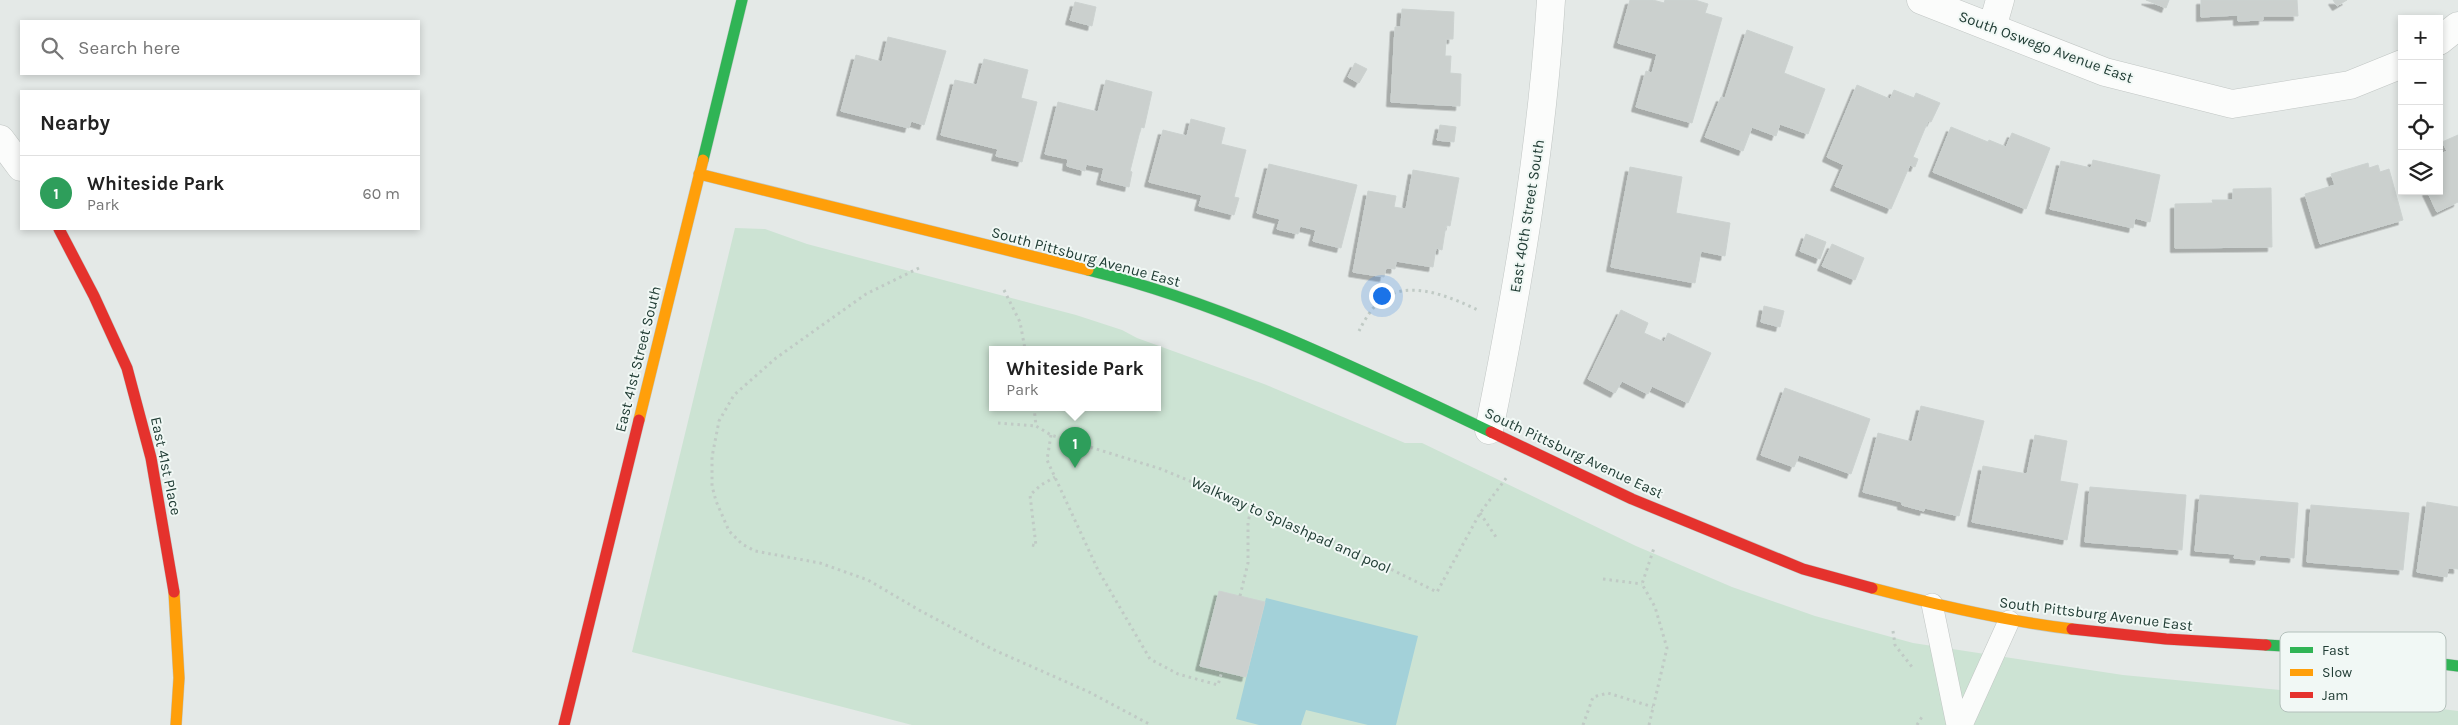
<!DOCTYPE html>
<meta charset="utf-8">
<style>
:root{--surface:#fff;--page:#f2f2f2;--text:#222;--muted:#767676;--line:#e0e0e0;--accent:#0f766e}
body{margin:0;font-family:Karla,sans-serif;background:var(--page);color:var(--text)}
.controls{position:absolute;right:15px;top:15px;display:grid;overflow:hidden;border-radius:0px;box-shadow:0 2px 8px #0003}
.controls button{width:45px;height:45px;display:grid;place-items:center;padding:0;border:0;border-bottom:1px solid var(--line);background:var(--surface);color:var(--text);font:25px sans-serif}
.you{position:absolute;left:1381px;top:295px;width:18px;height:18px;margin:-12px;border:4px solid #fff;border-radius:50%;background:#1a73e8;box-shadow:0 0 0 8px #1a73e833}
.badge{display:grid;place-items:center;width:32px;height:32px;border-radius:50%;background:var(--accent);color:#fff;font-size:16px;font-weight:700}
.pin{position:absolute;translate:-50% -41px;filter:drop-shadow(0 1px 2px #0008)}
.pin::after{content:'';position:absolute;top:26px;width:18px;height:15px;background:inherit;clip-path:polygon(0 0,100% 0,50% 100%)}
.popup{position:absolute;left:989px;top:346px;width:172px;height:65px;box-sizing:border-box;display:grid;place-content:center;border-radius:0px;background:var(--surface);filter:drop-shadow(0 1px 4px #0005);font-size:16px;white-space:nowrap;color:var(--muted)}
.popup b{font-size:19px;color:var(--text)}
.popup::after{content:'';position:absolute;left:50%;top:100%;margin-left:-10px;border:10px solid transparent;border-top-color:var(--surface)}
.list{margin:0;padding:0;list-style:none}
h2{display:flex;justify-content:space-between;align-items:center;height:65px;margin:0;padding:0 20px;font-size:21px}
h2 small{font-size:16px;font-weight:400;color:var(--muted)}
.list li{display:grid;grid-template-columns:32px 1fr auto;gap:15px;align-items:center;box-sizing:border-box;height:75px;padding:0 20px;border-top:1px solid var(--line)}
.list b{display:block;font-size:19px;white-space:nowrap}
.list p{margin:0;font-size:16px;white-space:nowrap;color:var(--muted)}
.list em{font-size:16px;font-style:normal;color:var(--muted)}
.icon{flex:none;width:28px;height:28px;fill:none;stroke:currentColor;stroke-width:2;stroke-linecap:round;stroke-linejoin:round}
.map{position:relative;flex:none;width:2458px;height:725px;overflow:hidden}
.search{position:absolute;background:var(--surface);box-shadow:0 2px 8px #0003;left:20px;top:20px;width:400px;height:55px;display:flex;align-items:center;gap:12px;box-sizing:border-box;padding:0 18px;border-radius:0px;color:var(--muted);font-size:19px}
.panel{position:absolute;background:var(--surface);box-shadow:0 2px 8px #0003;left:20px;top:90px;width:400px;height:140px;border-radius:0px}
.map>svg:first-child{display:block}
.green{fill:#cce3d3;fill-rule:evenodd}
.water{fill:#a3d1d9}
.building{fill:#cbd0ce;stroke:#ccd2d0;filter:url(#shadow)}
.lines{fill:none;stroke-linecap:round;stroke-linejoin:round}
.lane-casing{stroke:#c1c6c4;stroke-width:22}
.street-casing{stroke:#c1c6c4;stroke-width:29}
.fast-casing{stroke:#bfc7c4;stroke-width:12}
.slow-casing{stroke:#bfc7c4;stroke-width:12}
.jam-casing{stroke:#bfc7c4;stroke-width:12}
.path{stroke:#c0cac5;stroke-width:3;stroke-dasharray:2.5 4;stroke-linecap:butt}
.lane{stroke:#fbfcfb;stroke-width:21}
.street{stroke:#fbfcfb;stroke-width:28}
.fast{stroke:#30b455;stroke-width:11}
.slow{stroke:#ff9f0a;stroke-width:11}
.jam{stroke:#e5322d;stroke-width:11}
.labels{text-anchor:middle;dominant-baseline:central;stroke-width:4;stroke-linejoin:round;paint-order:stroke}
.street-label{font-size:15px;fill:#213d35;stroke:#f1f8f5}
.key{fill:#f1f8f5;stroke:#b3c0bb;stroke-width:1}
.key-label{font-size:14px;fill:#213d35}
</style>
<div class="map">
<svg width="2458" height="725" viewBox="0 0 2458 725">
<defs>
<filter id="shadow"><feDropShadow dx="-4.5" dy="4.5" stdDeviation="0" flood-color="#0004"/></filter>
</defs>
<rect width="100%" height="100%" fill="#e4e9e7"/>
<path class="green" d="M 735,228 L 765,229 L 807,244 L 1076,315 L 1122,330 L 1137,338 L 1264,384 L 1405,443 L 1422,443 L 1636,546 L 1732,587 L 1815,616 L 1913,643 L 2123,675 L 2313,693 L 2458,711 L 2458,725 L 912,725 L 632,652 ZM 992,349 L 1158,349 L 1158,407 L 992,407 Z"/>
<path class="water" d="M 1266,598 L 1418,636 L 1396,725 L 1368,725 L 1306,710 L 1301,725 L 1259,725 L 1236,719 Z"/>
<path class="building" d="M 1630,0 L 1653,0 L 1664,3 L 1665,0 L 1695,0 L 1708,4 L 1705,13 L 1722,18 L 1692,123 L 1636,107 L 1646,71 L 1652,73 L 1657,54 L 1618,43 Z
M 2146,0 L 2169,0 L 2166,8 Z
M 2201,0 L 2297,0 L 2298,16 L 2263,16 L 2263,20 L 2238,21 L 2238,15 L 2201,17 Z
M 2333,0 L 2347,0 L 2337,6 Z
M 1075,2 L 1096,7 L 1092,26 L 1070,20 Z
M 1402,9 L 1454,12 L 1453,39 L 1446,39 L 1445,56 L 1451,56 L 1450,73 L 1461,74 L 1460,106 L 1391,102 L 1395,27 L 1401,27 Z
M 1747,30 L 1793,47 L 1784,73 L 1825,89 L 1808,134 L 1780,124 L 1776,136 L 1752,127 L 1743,151 L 1705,137 L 1721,97 L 1725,98 Z
M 888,37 L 946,51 L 924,125 L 911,121 L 909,128 L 841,111 L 856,55 L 882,62 Z
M 984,59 L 1028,70 L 1021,98 L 1037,102 L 1022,162 L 996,156 L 998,149 L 941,135 L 955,80 L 977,85 Z
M 1355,63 L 1367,69 L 1359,83 L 1348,77 Z
M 1106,80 L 1152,92 L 1144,128 L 1141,127 L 1130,171 L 1132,172 L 1129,187 L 1101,180 L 1104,168 L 1086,164 L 1085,171 L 1067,166 L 1068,159 L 1045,154 L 1058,102 L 1098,112 Z
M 1857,85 L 1890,99 L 1894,90 L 1914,98 L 1916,93 L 1940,103 L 1931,122 L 1928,121 L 1913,157 L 1918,159 L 1915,167 L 1910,165 L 1891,209 L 1835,186 L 1844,165 L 1827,157 Z
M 1191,119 L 1225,128 L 1221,144 L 1246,150 L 1234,197 L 1239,198 L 1234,215 L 1199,206 L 1202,195 L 1149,182 L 1163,130 L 1187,136 Z
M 1440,125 L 1456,127 L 1454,142 L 1437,140 Z
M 1951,127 L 1988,142 L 1989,140 L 2006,147 L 2012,133 L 2050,148 L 2026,209 L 1933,172 Z
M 2458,135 L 2458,202 L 2437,212 L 2427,191 L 2439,191 L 2439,155 L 2447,151 L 2442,142 Z
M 2093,160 L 2160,175 L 2150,222 L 2135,218 L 2133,228 L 2050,209 L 2061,161 L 2091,168 Z
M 2368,163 L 2369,168 L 2378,165 L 2380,172 L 2389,169 L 2403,220 L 2320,244 L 2305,194 L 2335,185 L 2331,174 Z
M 1269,164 L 1357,185 L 1341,248 L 1313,241 L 1316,230 L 1300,226 L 1298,234 L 1277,229 L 1280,219 L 1257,213 Z
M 1630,167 L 1682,177 L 1676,213 L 1730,223 L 1725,256 L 1701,251 L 1695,283 L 1611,267 Z
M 1413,170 L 1459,178 L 1450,226 L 1446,225 L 1442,250 L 1436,248 L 1433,267 L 1396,261 L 1395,269 L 1386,268 L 1384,277 L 1353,272 L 1368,191 L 1396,196 L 1394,207 L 1406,209 Z
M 2271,188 L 2272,247 L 2175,248 L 2175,204 L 2213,203 L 2212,200 L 2233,200 L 2233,189 Z
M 1806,234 L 1826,242 L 1820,259 L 1800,251 Z
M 1832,244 L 1864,258 L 1855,280 L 1822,266 Z
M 1764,306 L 1784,311 L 1780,327 L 1761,322 Z
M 1621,310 L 1648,323 L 1644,333 L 1664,342 L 1668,333 L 1711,353 L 1688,403 L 1652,386 L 1648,394 L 1622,381 L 1615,393 L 1588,379 Z
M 1785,388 L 1870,419 L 1851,474 L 1799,455 L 1794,467 L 1761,455 Z
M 1921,406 L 1984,421 L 1959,516 L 1925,508 L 1924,511 L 1902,505 L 1902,502 L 1863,492 L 1878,433 L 1912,442 Z
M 2035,435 L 2067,441 L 2060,481 L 2078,484 L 2067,540 L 1972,522 L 1983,466 L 2027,474 Z
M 2090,487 L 2186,495 L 2182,550 L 2085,542 Z
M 2200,495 L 2298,503 L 2294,558 L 2260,555 L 2259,560 L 2234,558 L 2235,554 L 2195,551 Z
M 2427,502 L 2458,507 L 2458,569 L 2448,568 L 2447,577 L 2417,572 Z
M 2311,505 L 2409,513 L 2403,570 L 2307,562 Z
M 1219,591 L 1265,602 L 1246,677 L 1200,666 Z"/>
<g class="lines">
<defs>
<path id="lane" d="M 1932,604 L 1957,725
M 1962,725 L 2009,621"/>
<path id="street" d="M 1921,0 L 2105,72 L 2232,104 L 2350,85 L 2402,64
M 1992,28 L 2000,0
M 2439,41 L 2458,26
M 0,139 L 21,167
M 1489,430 C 1518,287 1542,145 1551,0"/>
<path id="fast" d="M 703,160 L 742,0
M 1088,270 C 1229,305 1360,370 1491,432
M 2266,645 L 2318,648 L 2458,666"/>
<path id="slow" d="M 699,174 L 1088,270
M 639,420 L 703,160
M 1872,588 C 1937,605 2004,621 2072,629
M 174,592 L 179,678 L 176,725"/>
<path id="jam" d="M 59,229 L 94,296 L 127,368 L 151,458 L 174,592
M 1491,432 L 1632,499 L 1803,569 L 1872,588
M 2072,629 L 2166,639 L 2266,645
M 564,725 L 639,420"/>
</defs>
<use href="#lane" class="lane-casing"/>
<use href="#street" class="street-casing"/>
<use href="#fast" class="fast-casing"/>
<use href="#slow" class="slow-casing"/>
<use href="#jam" class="jam-casing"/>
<path class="path" d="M 919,268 L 866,294 L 776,358 L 734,395 L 719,421 L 712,457 L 712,486 L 716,501 L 729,531 L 742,544 L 755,551 L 820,563 L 868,580 L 919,610 L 992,649 L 1089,692 L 1151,725
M 1004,290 L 1020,322 L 1025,349
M 1359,331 C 1363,323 1369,312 1376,305 C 1403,276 1448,296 1478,310
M 1034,407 L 1036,426 L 1051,435 L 1161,469 L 1336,542 L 1437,592 L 1480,513 L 1507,477
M 998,423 L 1036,426
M 1051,435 L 1047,460 L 1098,570 L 1150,659 L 1178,674 L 1218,685 L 1222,671
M 1480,513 L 1496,537
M 1032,545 L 1036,546 L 1030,495 L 1041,485 L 1055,477
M 1603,579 L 1642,584
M 1240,596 L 1248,563 L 1248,522 L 1252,506
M 1893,631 L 1895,645 L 1912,667
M 1583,725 L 1593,697 L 1608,693 L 1653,707
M 1649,725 L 1667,648 L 1655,607 L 1642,584 L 1654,548
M 1917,725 L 1923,715"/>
<use href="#lane" class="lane"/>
<use href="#street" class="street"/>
<use href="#fast" class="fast"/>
<use href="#slow" class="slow"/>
<use href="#jam" class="jam"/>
</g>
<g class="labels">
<g class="street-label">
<text transform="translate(2046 47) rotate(20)">South Oswego Avenue East</text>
<text transform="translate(1527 216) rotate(-81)">East 40th Street South</text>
<text transform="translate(1086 257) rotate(15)">South Pittsburg Avenue East</text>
<text transform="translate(638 359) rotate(-76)">East 41st Street South</text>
<text transform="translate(1574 453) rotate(25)">South Pittsburg Avenue East</text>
<text transform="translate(166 466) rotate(78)">East 41st Place</text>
<text transform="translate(1291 525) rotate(24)">Walkway to Splashpad and pool</text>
<text transform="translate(2096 614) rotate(7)">South Pittsburg Avenue East</text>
</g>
</g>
<rect x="2280" y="632" width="166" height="80" rx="8" class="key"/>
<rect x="2290" y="647" width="23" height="6" fill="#30b455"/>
<rect x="2290" y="669" width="23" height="7" fill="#ff9f0a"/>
<rect x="2290" y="692" width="23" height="6" fill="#e5322d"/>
<g class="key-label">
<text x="2322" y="655">Fast</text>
<text x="2322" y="677">Slow</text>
<text x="2322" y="700">Jam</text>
</g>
</svg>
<div class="controls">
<button>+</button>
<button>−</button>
<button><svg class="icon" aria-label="locate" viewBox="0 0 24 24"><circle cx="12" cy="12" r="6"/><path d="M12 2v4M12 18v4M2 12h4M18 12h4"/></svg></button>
<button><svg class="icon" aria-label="layers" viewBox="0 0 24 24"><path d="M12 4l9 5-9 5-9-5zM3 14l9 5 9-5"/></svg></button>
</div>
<div class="you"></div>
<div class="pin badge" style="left:1075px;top:468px;background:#2e9e5b">1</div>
<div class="popup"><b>Whiteside Park</b>Park</div>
<div class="search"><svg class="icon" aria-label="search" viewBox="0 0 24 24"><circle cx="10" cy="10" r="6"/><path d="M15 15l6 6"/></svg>Search here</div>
<section class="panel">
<h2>Nearby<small></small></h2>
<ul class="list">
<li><span class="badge" style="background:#2e9e5b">1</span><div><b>Whiteside Park</b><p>Park</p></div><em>60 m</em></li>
</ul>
</section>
</div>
